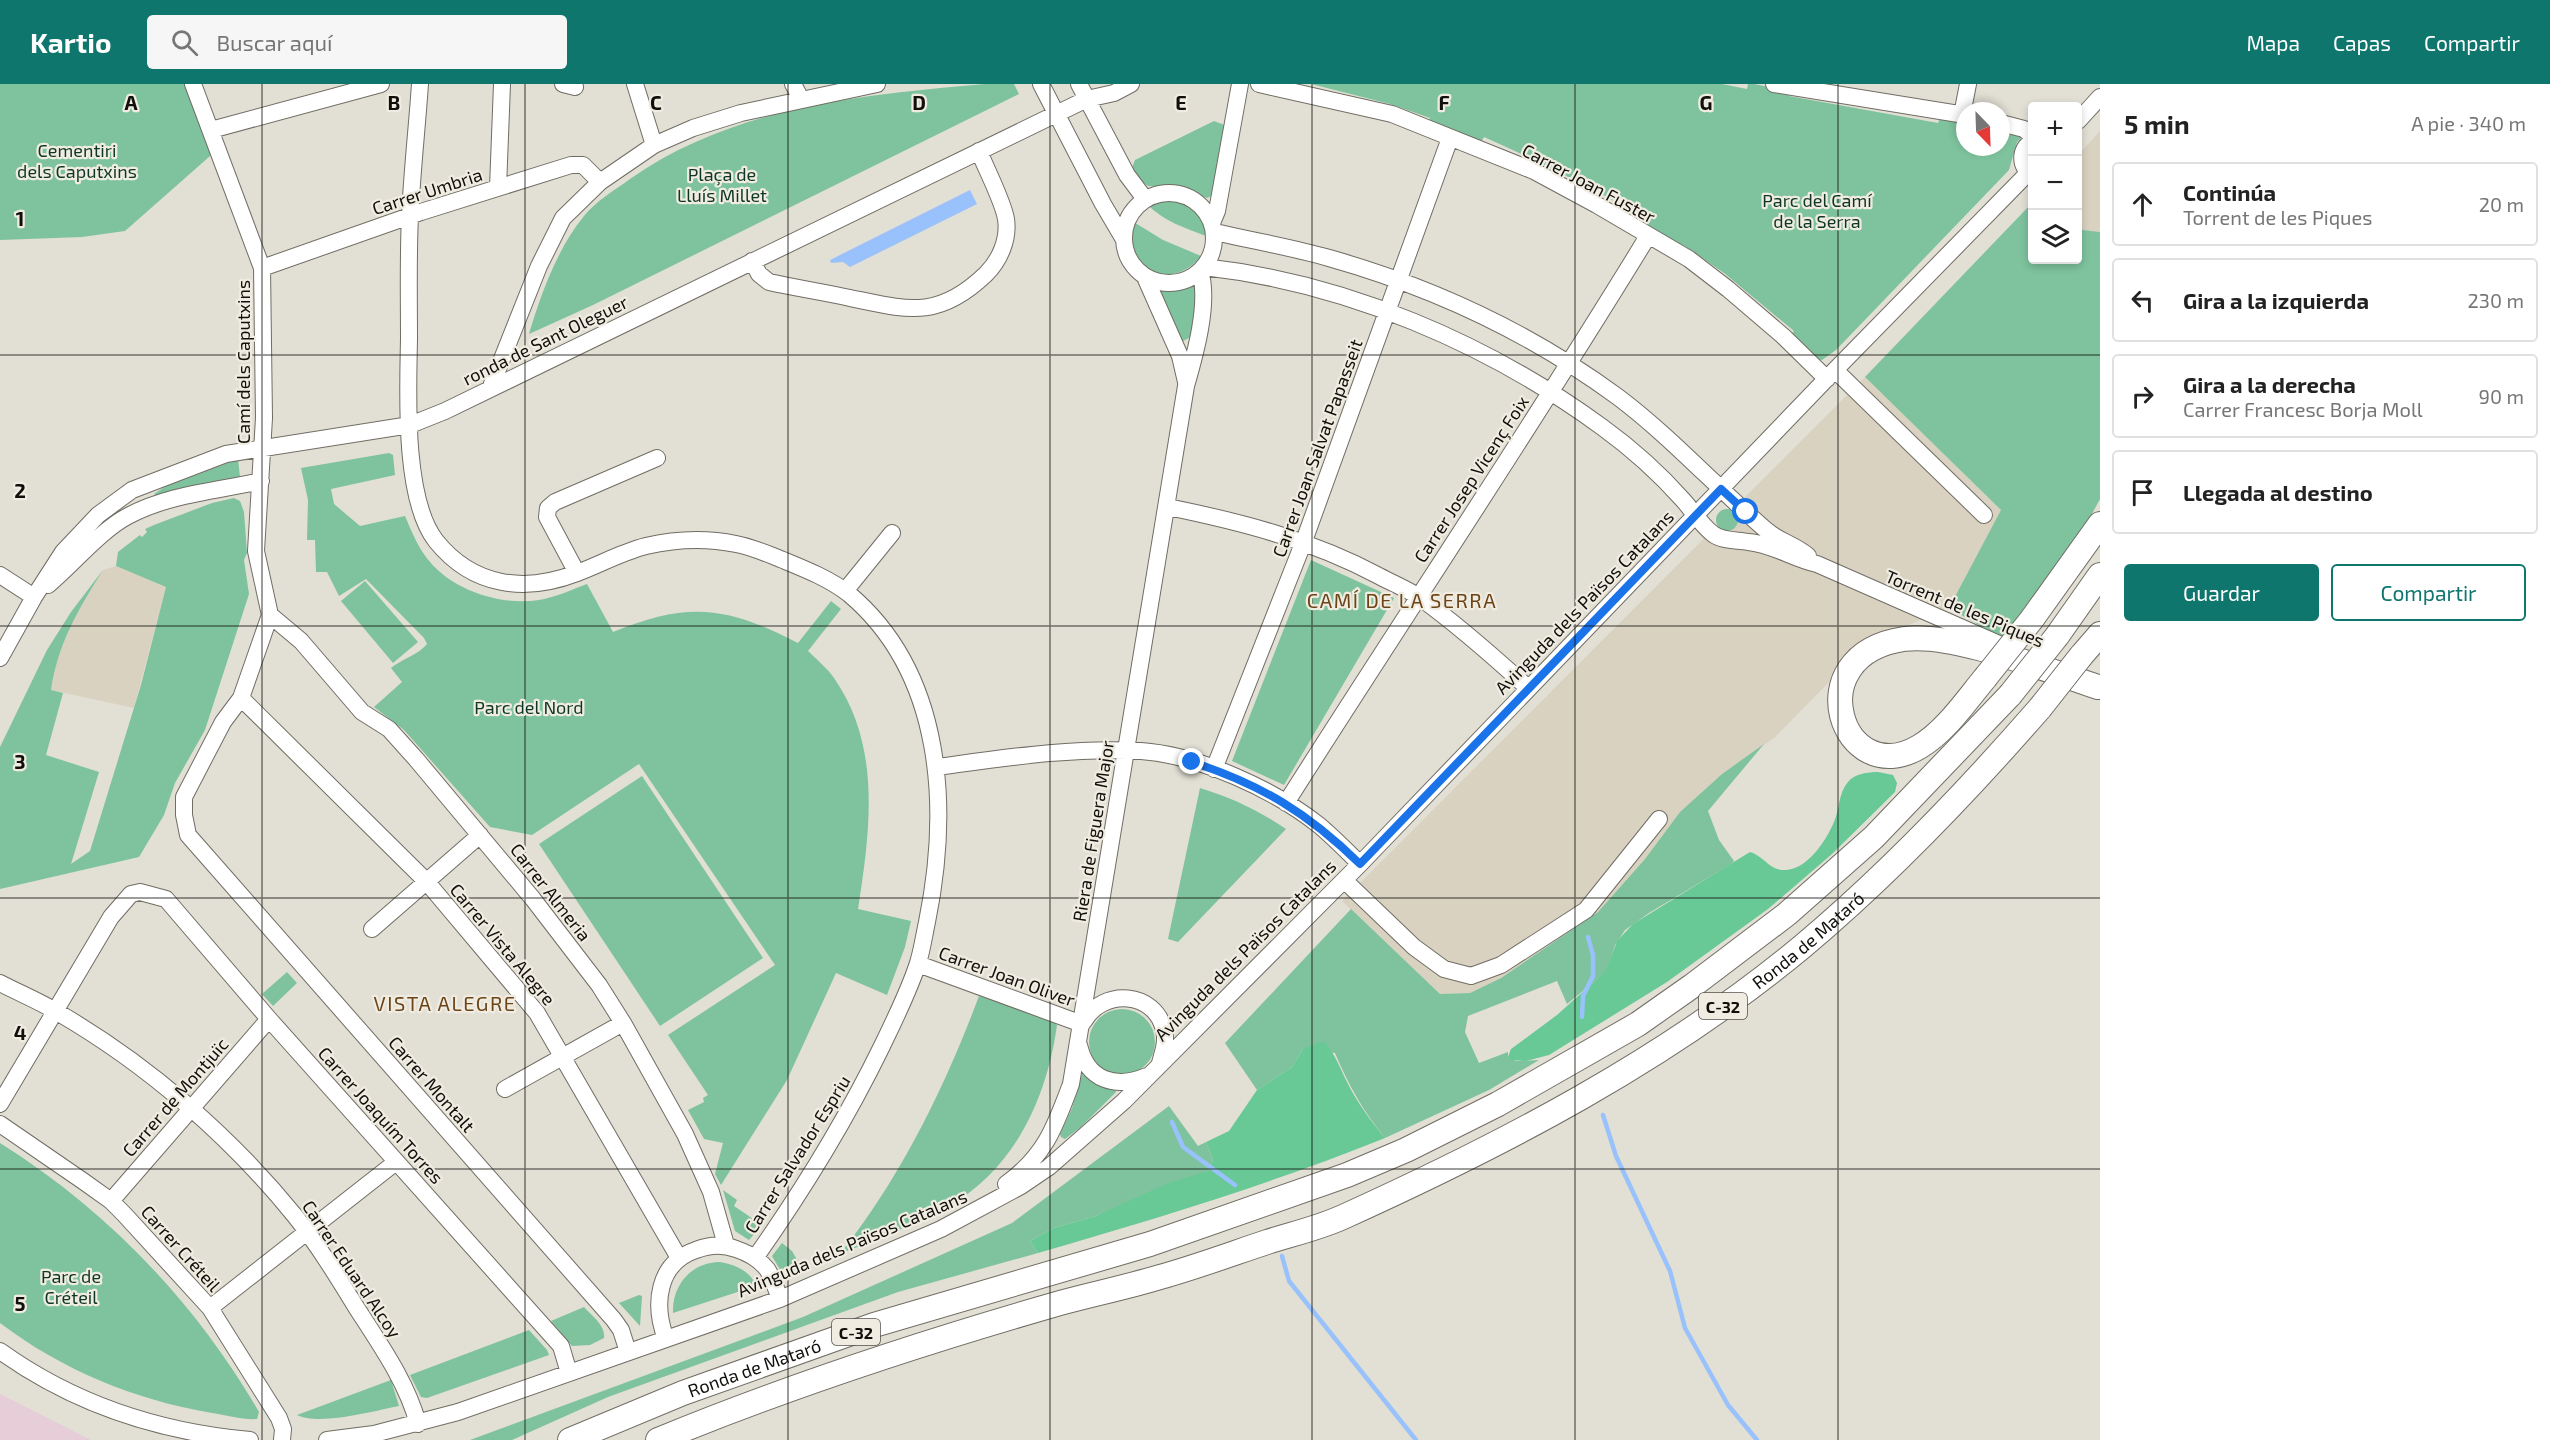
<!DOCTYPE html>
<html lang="es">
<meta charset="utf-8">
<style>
:root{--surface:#fff;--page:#f6f6f6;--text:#222;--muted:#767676;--line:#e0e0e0;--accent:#0f766e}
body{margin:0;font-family:"Exo 2",sans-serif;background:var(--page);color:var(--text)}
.controls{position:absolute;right:18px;top:18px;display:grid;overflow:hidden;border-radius:6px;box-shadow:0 3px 9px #0003}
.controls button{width:54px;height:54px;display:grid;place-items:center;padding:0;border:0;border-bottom:2px solid var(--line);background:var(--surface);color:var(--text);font:30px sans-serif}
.compass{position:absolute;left:1956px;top:18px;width:54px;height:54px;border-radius:50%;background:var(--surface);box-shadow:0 3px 9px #0003;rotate:157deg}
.stop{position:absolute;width:18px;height:18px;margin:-14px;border:4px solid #1a73e8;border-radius:50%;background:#fff}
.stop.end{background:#1a73e8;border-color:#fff;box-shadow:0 2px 6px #0008}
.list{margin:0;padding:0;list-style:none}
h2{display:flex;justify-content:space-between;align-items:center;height:78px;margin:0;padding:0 24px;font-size:26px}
h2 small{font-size:20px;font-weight:400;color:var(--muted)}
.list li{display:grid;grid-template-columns:39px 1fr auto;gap:18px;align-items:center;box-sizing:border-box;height:84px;margin:0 12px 12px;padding:0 12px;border:2px solid var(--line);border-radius:6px}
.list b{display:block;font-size:22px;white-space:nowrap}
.list p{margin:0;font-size:20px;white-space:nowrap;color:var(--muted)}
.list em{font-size:20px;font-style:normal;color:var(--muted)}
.actions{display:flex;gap:12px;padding:18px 24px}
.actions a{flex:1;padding:14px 0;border:2px solid var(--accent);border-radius:6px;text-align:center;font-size:21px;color:var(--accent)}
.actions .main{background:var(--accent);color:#fff}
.icon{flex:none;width:33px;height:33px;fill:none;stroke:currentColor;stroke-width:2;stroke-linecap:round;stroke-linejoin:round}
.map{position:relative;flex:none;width:2100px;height:1356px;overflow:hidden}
header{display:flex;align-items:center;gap:36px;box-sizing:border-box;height:84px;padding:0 30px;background:var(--accent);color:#fff}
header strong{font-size:28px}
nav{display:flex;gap:33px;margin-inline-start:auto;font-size:21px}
.search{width:420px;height:54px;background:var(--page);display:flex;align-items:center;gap:15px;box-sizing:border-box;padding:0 21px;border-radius:6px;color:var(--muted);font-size:22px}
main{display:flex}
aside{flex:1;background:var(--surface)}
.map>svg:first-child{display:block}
.built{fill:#d9d2c1}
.industrial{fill:#e6cdd7}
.green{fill:#7ec39d}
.forest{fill:#68c896}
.water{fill:#99c2fc}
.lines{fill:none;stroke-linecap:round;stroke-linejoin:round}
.stream{stroke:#99c2fc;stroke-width:4.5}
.minor-casing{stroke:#716d64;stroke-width:18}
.highway-casing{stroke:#716d64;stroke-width:26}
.minor{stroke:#fff;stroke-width:16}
.highway{stroke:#fff;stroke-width:24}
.highway-bridge-casing{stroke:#716d64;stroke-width:26;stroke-linecap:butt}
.highway-bridge{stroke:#fff;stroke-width:24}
.route{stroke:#1a73e8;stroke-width:8}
.grid{fill:none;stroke:#100f0b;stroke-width:1.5;stroke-opacity:0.55}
.labels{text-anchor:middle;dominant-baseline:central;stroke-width:4.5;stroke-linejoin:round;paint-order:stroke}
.shield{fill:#f0ece1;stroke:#53514b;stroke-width:1.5}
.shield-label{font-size:16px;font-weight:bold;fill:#100f0b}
.park-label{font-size:18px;fill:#0d3724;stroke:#f0ece1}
.street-label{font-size:18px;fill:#100f0b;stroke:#f0ece1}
.neighbourhood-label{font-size:20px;letter-spacing:1.5px;fill:#6b4417;stroke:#f0ece1}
.grid-label{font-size:20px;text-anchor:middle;font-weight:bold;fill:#100f0b;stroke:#f0ece1;stroke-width:4.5;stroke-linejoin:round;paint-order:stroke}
</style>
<header>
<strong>Kartio</strong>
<div class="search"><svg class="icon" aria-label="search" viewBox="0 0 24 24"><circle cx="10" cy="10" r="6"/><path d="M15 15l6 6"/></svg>Buscar aquí</div>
<nav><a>Mapa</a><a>Capas</a><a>Compartir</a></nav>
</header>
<main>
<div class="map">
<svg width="2100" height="1356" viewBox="0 0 2100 1356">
<rect width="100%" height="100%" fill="#e2dfd4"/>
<path class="built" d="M 2100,47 L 2100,148 L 2083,146 L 2078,142 L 2078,71 Z
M 1865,293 L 2001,426 L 1980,474 L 1949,524 L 1894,547 L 1839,588 L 1774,654 L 1722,690 L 1680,728 L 1645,775 L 1598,828 L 1501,894 L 1470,909 L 1440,910 L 1342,817 Z
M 116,482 L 166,503 L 134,624 L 51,606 L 55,579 L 73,535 L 103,486 Z"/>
<path class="industrial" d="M 0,1310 L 91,1356 L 0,1356 Z"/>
<path class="green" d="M 0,0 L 193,0 L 218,65 L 125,147 L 82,153 L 0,156 Z
M 985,0 L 1014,0 L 1019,10 L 593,221 L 529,250 C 541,210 557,165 584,132 C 596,117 615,106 630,95 C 735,22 861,11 985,0 Z
M 1311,0 L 1722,0 L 1747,5 L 1748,0 L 1754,0 L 1789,7 L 1789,12 L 1938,39 L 1940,33 L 1965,37 L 1965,63 L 2001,63 L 2001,48 L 2025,50 L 2017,58 L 2009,86 L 1836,266 L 1822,276 L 1815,275 L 1790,252 L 1794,247 L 1724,189 L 1683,161 L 1679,165 L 1631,133 L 1634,128 C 1585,100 1535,76 1484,53 L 1481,58 L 1429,38 L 1430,34 L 1390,20 Z
M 1214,37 L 1227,42 L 1214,111 L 1207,114 L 1177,103 L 1148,102 L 1130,89 L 1135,76 Z
M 1167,114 C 1189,117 1203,130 1206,152 C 1185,144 1163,137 1147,120 Z
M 2032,119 L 2032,176 L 2078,176 L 2078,142 L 2083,146 L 2100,148 L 2100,415 L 2068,474 L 2005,556 L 1949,524 L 2001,426 L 1865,293 Z
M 1132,137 L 1163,156 L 1201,172 C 1171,211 1113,183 1132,137 Z
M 1192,200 L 1198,204 L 1191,253 L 1183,257 L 1180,255 L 1159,210 L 1165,204 L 1178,204 Z
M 389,369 L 393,371 L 395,391 L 331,405 L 334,420 L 360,442 L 405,432 C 411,446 417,461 426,473 C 450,506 500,522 539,516 C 556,513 571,506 587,500 L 613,548 C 688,517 727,522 798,559 L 831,517 L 841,525 L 808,567 C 817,576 827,584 834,594 C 882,663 870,747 858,825 L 911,837 L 905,863 L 887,911 L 836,889 L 787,996 L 721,1101 L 715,1090 L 723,1059 L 704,1055 L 688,1026 L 704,1018 L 703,1014 L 708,1011 L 668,951 L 775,881 L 639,680 L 532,751 L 490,743 L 404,646 L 374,623 L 402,598 L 391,584 C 402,575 418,571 427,560 L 424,554 L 366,495 L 339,512 L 327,488 L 316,488 L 315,456 L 307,456 L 308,416 L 301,384 Z
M 238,375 L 240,393 L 238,395 L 156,412 L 154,410 L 166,402 Z
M 234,414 L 240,417 L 244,428 L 247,469 L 244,476 L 249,510 L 205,646 L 175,699 L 164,731 L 139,773 L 0,805 L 0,663 L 47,566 L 71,528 L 103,486 C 78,526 58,559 51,606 L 63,609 L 46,671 L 99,688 L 71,780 L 90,767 L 141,601 L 166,503 L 116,482 L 118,468 L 140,451 L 142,453 L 147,448 L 145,445 L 154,441 L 212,419 Z
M1716 436a11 11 0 1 1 22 0a11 11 0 1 1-22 0Z
M 1311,476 L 1394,514 L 1284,701 L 1232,677 Z
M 365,497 L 418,558 L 393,579 L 341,517 Z
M 1764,660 L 1708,727 L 1719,756 L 1734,777 L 1731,780 L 1649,829 L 1625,846 L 1615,861 L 1607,887 L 1567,920 L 1557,897 L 1468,932 L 1465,948 L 1479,979 L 1508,968 L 1508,973 L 1516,977 L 1539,976 L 1489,1006 L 1385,1054 C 1363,1027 1348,1000 1335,969 L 1303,965 L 1292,983 L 1257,1006 L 1225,959 L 1351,825 L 1440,910 L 1470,909 L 1501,894 L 1598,828 L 1645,775 L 1680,728 L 1722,690 Z
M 642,692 L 763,874 L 660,942 L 539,760 Z
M 1200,704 C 1232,714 1258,726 1286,745 L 1178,858 L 1168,855 Z
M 287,888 L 297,899 L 273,922 L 262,910 Z
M 979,912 L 1054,937 L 1057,941 C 1047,1014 1015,1084 949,1122 C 915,1141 876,1155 840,1170 C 901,1093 945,1003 979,912 Z
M1089 958a33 33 0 1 1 66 0a33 33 0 1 1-66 0Z
M 1082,990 L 1115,1005 L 1116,1008 L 1081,1043 L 1065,1055 L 1061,1053 L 1060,1050 L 1072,1024 Z
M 1169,1022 L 1198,1062 L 1206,1058 L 1213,1076 L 1208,1087 L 1096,1132 L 1054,1144 L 1030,1157 L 1038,1169 L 898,1208 L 608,1313 L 512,1356 L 470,1356 L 803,1233 L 1012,1139 Z
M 0,1059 C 107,1126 196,1219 259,1328 L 257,1335 C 243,1336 226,1331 212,1329 C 135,1316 62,1286 0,1239 Z
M 723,1106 L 737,1116 L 734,1122 L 762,1141 L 749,1156 L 735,1147 Z
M 782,1159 L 792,1167 L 802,1184 L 786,1190 L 782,1189 L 772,1172 Z
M 719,1178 C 734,1180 751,1187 756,1202 L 673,1229 C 672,1202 690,1179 719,1178 Z
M 639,1211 L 642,1212 L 640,1242 L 619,1219 Z
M 584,1223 C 592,1232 606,1242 604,1254 L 590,1261 L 572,1262 L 551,1237 Z
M 529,1246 L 547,1266 L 549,1271 L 427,1314 L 421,1313 L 410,1291 Z
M 391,1296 L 399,1322 C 374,1327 319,1342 297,1331 Z"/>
<path class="forest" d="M 1878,688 L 1893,691 L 1897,699 L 1895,708 L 1832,770 L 1768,825 L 1667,898 L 1549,971 L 1526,977 L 1511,976 L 1508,973 L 1511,965 L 1557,931 L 1606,887 L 1617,857 L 1633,840 L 1750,768 C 1762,771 1769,785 1782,786 C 1806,788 1826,757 1834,738 C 1840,724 1838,710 1848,698 C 1854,690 1868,688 1878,688 Z
M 1323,957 C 1335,969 1339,982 1347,998 C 1357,1018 1370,1036 1385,1054 C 1271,1100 1155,1135 1038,1169 L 1030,1157 L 1054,1144 L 1096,1132 L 1166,1100 L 1208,1087 L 1213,1076 L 1206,1058 L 1229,1047 L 1257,1006 L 1292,983 L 1303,965 Z"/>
<path class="water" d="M 970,106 L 977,120 L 850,183 L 843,178 L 831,179 L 830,176 Z"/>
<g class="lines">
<path class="stream" d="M 1582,933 L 1583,912 L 1593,892 L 1593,871 L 1588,853
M 1603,1031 L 1616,1072 L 1670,1187 L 1685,1244 L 1728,1321 L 1757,1356
M 1172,1038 L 1183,1063 L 1235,1101
M 1282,1172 L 1289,1197 L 1416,1356"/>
<defs>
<path id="minor" d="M 193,0 L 262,184 L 264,334 L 256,467 L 270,531
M 420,0 C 417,44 412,88 410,132 C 408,173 409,214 409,255 C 408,308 403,415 436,457 C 473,503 525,509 577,489 C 601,480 622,468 646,462 C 676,455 707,454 736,460 C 752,463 768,470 783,476 C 805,485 830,495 849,510 C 944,590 950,725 927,838 C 924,852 922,866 918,879 C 909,907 895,935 882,962 C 846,1036 803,1106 755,1174
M 563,0 L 575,3
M 635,0 L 654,61
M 793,0 L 801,15
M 1041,0 L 1103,120 L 1123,154
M 1079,0 L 1127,91 L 1145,115
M 1259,0 L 1392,30 L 1534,87 L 1597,121 L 1689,175 L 1728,205 L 1783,252 L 1827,295
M 1774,0 L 1965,31
M 1962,31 L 1968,0
M 2078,37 L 2100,13
M 2001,39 L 2024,45 L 2032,52
M 211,46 L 381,0
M 2032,57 C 2019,66 2019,82 2032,91
M 498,104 L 502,0
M1124 154a45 45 0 1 1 90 0a45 45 0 1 1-90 0Z
M 1212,139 L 1217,127 L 1240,0
M 1215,148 C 1253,157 1291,163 1329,174 C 1432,203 1532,250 1618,313 C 1671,353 1716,403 1766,446 C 1778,457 1796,461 1808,472
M 752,177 L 759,190 L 769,198 C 796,204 823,208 850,214 C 908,226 938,236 986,190 C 1000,176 1009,155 1006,135 C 1003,117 986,85 979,67
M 1204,183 C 1346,199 1487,259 1602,343 C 1631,364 1659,389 1683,416 C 1693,427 1701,441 1713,450 C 1722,457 1737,456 1748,458 C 1772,460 1794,475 1817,480 L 1999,560
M 262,184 L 421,128 L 571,81 L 583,81 L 600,98
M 1145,193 L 1180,272 L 1186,298
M 1835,286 L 1984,431
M 490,305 L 539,182 L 563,134 L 600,98 L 654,61 L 693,44 L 741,29 L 877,0
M 1168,423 C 1241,438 1312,456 1379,492 C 1392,499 1407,505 1419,513 C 1458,541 1493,572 1528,604
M 577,489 L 547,433 L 548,424 L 555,418 L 657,374
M 0,491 L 34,513
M 48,501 C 72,481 101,446 128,432 C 169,410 216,407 261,397
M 845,507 L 892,449
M 270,531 L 241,614 L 223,638 L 184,713 L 184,731 L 188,751 L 614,1236 L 621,1246 L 628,1268
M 270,531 L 301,557 L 362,628 L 389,645 L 416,675 L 533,815 L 599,901 L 623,939 L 685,1050 L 711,1108 L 726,1161
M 0,574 L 34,513 L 63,468 L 98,431 L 132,406 L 226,370 L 410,341 L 445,327 L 1087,15 L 1114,9 L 1131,0
M 241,614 L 426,797 L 537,929 L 679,1174
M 937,683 C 1004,674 1073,663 1141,667 C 1199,671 1275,706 1320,742 C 1334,754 1347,767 1360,780
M 1214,685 L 1304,457 L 1450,54
M 1286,719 C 1406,530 1531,344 1648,152
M 1344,796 L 1414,863 L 1444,885 L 1471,892 L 1501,881 L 1586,826 L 1659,735
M 372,845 L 480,751
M 918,880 L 1082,940
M 0,899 C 19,909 39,917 57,928 C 147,980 230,1052 295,1132 C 318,1161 337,1192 356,1223 C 379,1259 407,1298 418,1340
M 1084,937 C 1103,904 1155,907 1164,946 C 1167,957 1163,968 1160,979
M 1079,961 C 1087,997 1116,1005 1147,992
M 505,1005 L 623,939
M 0,1020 L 111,833 L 131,810 L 140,808 L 166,815 L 269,935 L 561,1262 L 569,1289
M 0,1040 L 83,1097 L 111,1117 L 124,1130 L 210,1224 L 279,1334 L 283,1345 L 282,1356
M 1006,1100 C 1045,1072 1055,1043 1071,1000 L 1186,302 C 1195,271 1210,218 1200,187
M 111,1117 L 269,935
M 210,1224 L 396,1078
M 666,1255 C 653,1221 657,1179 696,1166 C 709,1161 723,1160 736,1165 C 748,1169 759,1175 767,1185 C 773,1194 776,1205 780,1215
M 0,1267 C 74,1320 160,1348 250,1356
M 327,1356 L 374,1350 L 458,1328 L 780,1215 L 941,1145 L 1021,1102 L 1049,1083 L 1124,1017 L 1360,780 L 1835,286 L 2028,89"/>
<g id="highway">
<path d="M 2032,535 L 2100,440"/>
<path d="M 2057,552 L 2100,491"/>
<path d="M 2081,572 L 2100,550"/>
<path d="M 1985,594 C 1966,617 1945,648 1919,663 C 1843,708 1795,571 1904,555 C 1954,548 2048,587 2098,603"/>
<path id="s1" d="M 570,1356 L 683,1309 L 874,1241 L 1150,1160 L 1347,1091 L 1406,1066 L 1498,1020 L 1638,940 L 1692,902 L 1787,830 L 1874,753 L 2010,611"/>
<path id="s2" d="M 658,1356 C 789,1302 924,1258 1060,1219 C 1093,1210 1127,1203 1160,1193 C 1196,1183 1231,1170 1267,1158 C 1292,1150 1319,1144 1343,1133 C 1504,1060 1666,976 1803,862 C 1890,789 1966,709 2040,624"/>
</g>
</defs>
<use href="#minor" class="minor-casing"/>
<use href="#highway" class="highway-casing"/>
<use href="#minor" class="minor"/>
<use href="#highway" class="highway"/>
<defs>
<path id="highway-bridge" d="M 1985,594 L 2032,535
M 2010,611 L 2057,552
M 2040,624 L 2081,572"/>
</defs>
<use href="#highway-bridge" class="highway-bridge-casing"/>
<use href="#highway-bridge" class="highway-bridge"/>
</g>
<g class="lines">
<path class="route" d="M 1192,678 C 1262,701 1308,729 1360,780 L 1721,405 L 1746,428"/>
</g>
<path class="grid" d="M 262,0 L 262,1356M 525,0 L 525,1356M 788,0 L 788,1356M 1050,0 L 1050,1356M 1312,0 L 1312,1356M 1575,0 L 1575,1356M 1838,0 L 1838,1356M 0,271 L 2100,271M 0,542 L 2100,542M 0,814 L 2100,814M 0,1085 L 2100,1085"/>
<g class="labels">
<g class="shield">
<rect x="1699" y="909" width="48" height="26" rx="4.5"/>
<rect x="832" y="1235" width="48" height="26" rx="4.5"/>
</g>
<g class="shield-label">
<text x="1723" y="922">C-32</text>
<text x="856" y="1248">C-32</text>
</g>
<g class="park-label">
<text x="77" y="66">Cementiri<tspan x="77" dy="21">dels Caputxins</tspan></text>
<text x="722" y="90">Plaça de<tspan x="722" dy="21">Lluís Millet</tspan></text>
<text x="1817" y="116">Parc del Camí<tspan x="1817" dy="21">de la Serra</tspan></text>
<text x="529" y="623">Parc del Nord</text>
<text x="71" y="1192">Parc de<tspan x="71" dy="21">Créteil</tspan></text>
</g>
<g class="street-label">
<text transform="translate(1589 99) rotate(28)">Carrer Joan Fuster</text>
<text transform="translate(427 107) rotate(-18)">Carrer Umbria</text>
<text transform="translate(545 256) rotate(-26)">ronda de Sant Oleguer</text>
<text transform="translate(243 278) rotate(-90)">Camí dels Caputxins</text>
<text transform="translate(1317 364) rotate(-70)">Carrer Joan Salvat Papasseit</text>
<text transform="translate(1471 395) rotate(-57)">Carrer Josep Vicenç Foix</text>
<text transform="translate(1584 518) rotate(-46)">Avinguda dels Països Catalans</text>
<text transform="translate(1965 524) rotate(23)">Torrent de les Piques</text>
<text transform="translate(1093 747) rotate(-81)">Riera de Figuera Major</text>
<text transform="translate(551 808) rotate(52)">Carrer Almeria</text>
<text stroke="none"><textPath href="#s2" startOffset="1264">Ronda de Mataró</textPath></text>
<text transform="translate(503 860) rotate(50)">Carrer Vista Alegre</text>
<text transform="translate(1245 866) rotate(-45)">Avinguda dels Països Catalans</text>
<text transform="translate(1007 892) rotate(20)">Carrer Joan Oliver</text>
<text transform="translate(432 1000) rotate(49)">Carrer Montalt</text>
<text transform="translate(175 1013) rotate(-49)">Carrer de Montjuïc</text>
<text transform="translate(381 1031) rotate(48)">Carrer Joaquím Torres</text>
<text transform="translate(797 1070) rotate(-58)">Carrer Salvador Espriu</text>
<text transform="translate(852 1159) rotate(-23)">Avinguda dels Països Catalans</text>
<text transform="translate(181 1164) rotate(48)">Carrer Créteil</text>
<text transform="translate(352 1185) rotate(56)">Carrer Eduard Alcoy</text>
<text stroke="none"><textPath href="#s1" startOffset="198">Ronda de Mataró</textPath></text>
</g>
<g class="neighbourhood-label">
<text x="1402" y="516">CAMÍ DE LA SERRA</text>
<text x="445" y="919">VISTA ALEGRE</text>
</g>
</g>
<g class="grid-label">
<text x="131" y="26">A</text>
<text x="394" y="26">B</text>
<text x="656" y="26">C</text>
<text x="919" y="26">D</text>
<text x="1181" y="26">E</text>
<text x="1444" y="26">F</text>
<text x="1706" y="26">G</text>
<text x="20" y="142">1</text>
<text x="20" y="414">2</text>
<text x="20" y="685">3</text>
<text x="20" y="956">4</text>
<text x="20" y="1227">5</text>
</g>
</svg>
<div class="controls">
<button>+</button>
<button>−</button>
<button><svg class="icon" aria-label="layers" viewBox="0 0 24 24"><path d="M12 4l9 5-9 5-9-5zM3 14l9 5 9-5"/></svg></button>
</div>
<svg class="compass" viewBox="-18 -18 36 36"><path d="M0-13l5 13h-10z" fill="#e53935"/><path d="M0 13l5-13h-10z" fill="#767676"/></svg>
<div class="stop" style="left:1746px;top:428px"></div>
<div class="stop end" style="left:1192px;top:678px"></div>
</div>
<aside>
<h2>5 min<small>A pie · 340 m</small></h2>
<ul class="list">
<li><svg class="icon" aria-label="ahead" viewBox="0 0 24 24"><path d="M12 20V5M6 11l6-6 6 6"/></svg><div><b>Continúa</b><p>Torrent de les Piques</p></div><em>20 m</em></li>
<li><svg class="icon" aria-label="left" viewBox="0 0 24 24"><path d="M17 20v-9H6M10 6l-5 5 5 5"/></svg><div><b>Gira a la izquierda</b></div><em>230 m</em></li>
<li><svg class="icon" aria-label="right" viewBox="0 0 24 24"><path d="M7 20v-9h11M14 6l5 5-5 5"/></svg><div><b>Gira a la derecha</b><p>Carrer Francesc Borja Moll</p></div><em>90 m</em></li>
<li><svg class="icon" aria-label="arrive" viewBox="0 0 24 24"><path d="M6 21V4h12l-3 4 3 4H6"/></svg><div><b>Llegada al destino</b></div></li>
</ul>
<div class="actions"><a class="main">Guardar</a><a>Compartir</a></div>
</aside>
</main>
